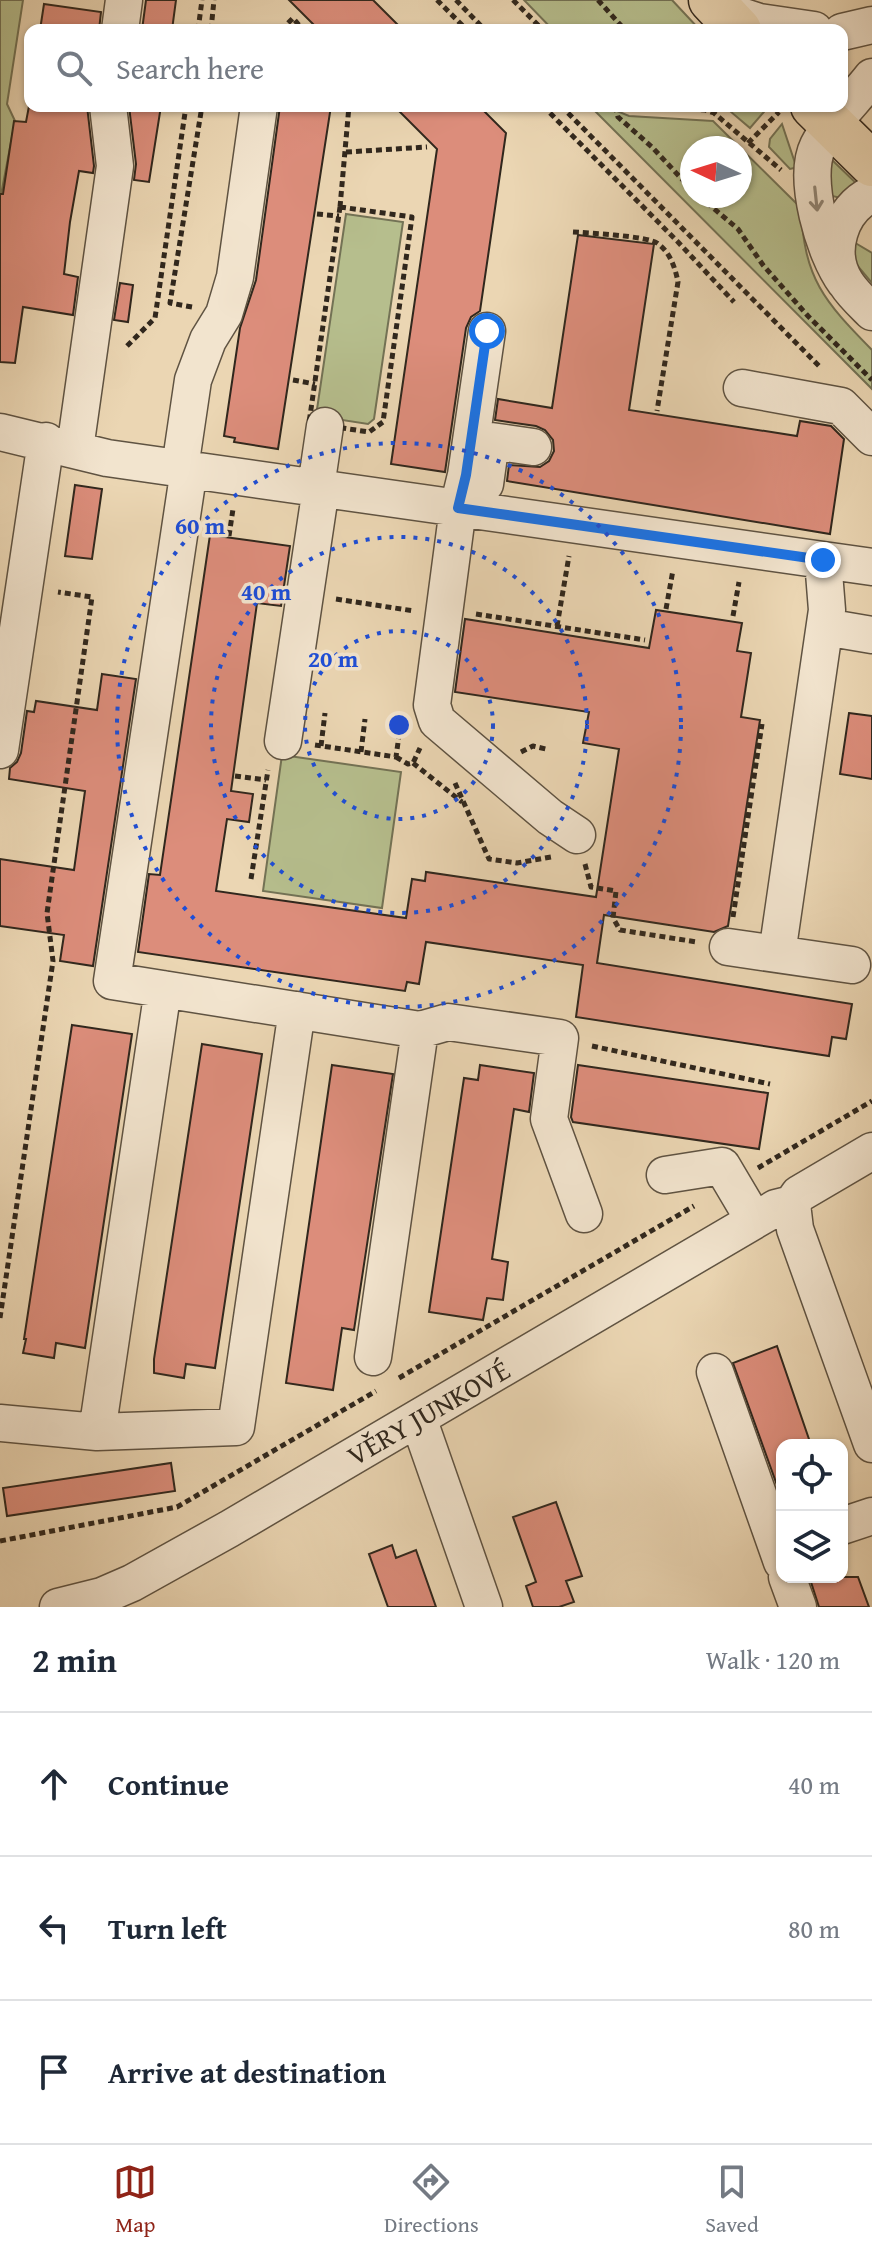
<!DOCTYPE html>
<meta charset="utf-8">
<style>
:root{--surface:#fff;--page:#f6f6f7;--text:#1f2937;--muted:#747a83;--line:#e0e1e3;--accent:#8f2418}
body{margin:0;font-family:"Gentium Book Plus",serif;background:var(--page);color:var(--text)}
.controls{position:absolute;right:24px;bottom:24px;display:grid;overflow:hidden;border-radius:16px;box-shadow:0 2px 6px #0004}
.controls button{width:72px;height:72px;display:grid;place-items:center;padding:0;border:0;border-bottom:2px solid var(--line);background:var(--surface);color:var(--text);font:40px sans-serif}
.compass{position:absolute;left:680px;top:136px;width:72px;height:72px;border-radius:50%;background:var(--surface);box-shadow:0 2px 6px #0004;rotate:274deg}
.stop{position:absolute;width:24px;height:24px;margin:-18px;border:6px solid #1a73e8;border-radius:50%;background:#fff}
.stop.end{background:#1a73e8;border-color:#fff;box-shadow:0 2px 8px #0008}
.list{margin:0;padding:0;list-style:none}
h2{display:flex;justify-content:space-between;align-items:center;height:104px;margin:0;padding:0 32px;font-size:34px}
h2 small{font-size:26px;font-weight:400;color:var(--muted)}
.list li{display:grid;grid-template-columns:52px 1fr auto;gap:24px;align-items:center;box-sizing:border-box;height:144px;padding:0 32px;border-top:2px solid var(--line)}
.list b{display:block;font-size:30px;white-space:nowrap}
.list em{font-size:26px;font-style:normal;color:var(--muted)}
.icon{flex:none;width:44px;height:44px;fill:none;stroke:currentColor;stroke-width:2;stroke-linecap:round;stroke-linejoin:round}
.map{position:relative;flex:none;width:872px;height:1607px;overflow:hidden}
.search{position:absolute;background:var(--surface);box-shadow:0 2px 6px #0004;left:24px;right:24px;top:24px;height:88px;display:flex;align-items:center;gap:20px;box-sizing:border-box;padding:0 28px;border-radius:16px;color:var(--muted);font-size:30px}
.sheet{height:536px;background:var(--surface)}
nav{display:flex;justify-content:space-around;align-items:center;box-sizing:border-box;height:112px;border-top:2px solid var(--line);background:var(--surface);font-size:22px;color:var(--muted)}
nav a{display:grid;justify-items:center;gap:4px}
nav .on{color:var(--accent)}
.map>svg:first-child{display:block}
.green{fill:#b6be8d;stroke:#737255;stroke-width:2;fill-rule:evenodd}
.building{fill:#dc8d7b;stroke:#30271d;stroke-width:2}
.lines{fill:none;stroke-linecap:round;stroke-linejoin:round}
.minor-casing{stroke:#5f5342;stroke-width:39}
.major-casing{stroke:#30271d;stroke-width:47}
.path{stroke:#30271d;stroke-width:5;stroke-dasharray:6 4;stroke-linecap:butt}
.minor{stroke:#f2e4ce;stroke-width:36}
.major{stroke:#ebd6b3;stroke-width:44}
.oneway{stroke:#918676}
.route{stroke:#1a73e8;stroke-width:10}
.ring{fill:none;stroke:#1d4ed8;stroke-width:4;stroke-dasharray:4 8}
.labels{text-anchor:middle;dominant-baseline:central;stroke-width:7;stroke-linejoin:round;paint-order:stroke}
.street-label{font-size:28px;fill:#30271d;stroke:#f2e4ce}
.centre{fill:#1d4ed8;stroke:#f2e4ce;stroke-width:4}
.ring-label{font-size:24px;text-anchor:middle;font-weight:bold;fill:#1d4ed8;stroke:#f2e4ce;stroke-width:7;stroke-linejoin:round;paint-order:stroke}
</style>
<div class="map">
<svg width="872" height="1607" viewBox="0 0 872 1607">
<rect width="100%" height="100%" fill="#ebd6b3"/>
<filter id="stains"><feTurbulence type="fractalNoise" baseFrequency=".0025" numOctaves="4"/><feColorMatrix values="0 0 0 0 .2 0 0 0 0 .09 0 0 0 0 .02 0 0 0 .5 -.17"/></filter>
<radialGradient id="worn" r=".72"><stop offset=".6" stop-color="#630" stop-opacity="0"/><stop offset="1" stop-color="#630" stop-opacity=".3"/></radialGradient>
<path class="green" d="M 0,0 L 23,0 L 7,104 L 15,121 L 0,200 Z
M 524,0 L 672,0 L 700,30 L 553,30 Z
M 590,106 L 605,106 L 629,116 L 713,121 L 801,208 C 804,279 824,301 872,350 L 872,389 ZM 692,148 L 740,148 L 740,196 L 692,196 Z
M 719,106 L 769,106 L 750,128 L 730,111 Z
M 782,124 L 796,166 L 794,168 L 790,169 L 769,147 L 770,139 Z
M 831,159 L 858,185 L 841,198 L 832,196 L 826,162 Z
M 346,214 L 403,222 L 374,419 L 368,424 L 316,416 Z
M 852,241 L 872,253 L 872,283 L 856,264 Z
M 282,755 L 401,772 L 382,908 L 263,891 Z"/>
<path class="building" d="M 146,0 L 176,0 L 172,30 L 142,30 Z
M 289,0 L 373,0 L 403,30 L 319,30 Z
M 44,4 L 101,12 L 99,30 L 40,30 Z
M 29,106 L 87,106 L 94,166 L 93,173 L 79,171 L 70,222 L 64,274 L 78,277 L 73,315 L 23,307 L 15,363 L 0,362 L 0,194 L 3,194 L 14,121 L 26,122 Z
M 129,106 L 161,106 L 149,182 L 134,180 L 136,164 Z
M 280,106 L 331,106 L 278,449 L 234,442 L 235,438 L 224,436 L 240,328 L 256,280 Z
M 394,106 L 479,106 L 506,133 L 480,311 L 471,317 L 466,328 L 445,472 L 391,464 L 437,149 Z
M 578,235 L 654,244 L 629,410 L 797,436 L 800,421 L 831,426 L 844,439 L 830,534 L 507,481 L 509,465 L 540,467 L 549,461 L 554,451 L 553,440 L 545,430 L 536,426 L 495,420 L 498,399 L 552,408 Z
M 120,283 L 133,285 L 128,322 L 114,320 Z
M 75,485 L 102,489 L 92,559 L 65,556 Z
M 210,535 L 290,546 L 281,606 L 257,603 L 231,791 L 253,794 L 249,822 L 227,819 L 216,891 L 406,918 L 412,879 L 425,881 L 426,872 L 596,897 L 619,749 L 583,743 L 589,712 L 455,692 L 465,619 L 649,648 L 656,610 L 742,623 L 737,651 L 751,653 L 741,717 L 760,720 L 728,926 L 714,932 L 604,915 L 597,963 L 852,1004 L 846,1039 L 832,1037 L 829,1056 L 576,1017 L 583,965 L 426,942 L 419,984 L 407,982 L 405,991 L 138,952 L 149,874 L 160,875 Z
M 102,674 L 136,679 L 93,966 L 60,961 L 64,935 L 0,926 L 0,859 L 74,870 L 85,791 L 9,779 L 10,768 L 17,762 L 21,753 L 27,711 L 34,712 L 36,701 L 97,710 Z
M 849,713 L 872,716 L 872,779 L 840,774 Z
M 72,1025 L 132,1034 L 85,1348 L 56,1343 L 54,1358 L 23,1353 L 26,1339 L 24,1339 Z
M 202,1044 L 262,1054 L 215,1368 L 186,1364 L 184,1378 L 154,1373 L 154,1359 Z
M 332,1065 L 393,1074 L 354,1330 L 342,1328 L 333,1390 L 286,1383 Z
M 480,1065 L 534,1073 L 529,1112 L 514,1109 L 492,1259 L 508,1262 L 503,1300 L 487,1298 L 483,1320 L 429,1312 L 464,1078 L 478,1080 Z
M 578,1065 L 768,1093 L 759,1149 L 573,1122 L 571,1117 Z
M 777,1346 L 811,1445 L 782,1445 L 782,1499 L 733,1363 Z
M 171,1463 L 175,1491 L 7,1516 L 3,1488 Z
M 556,1502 L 582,1576 L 566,1581 L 574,1602 L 559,1607 L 533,1607 L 526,1586 L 536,1582 L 513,1517 Z
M 392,1545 L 396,1558 L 416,1550 L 436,1607 L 388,1607 L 369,1554 Z
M 825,1577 L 858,1577 L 869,1607 L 819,1607 L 811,1582 Z"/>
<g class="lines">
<defs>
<path id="minor" d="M 719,9 L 759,22 L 814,30
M 120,30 L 124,0
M 842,32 L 872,25
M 872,194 C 840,209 826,252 846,283 C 853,294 863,303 872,312
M 845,282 C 824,254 802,178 818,146 C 831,121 855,99 872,77
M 487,331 L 466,475 L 458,508 L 432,705 L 437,721 L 550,817 L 577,835
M 742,388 L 841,406 L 872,437
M 0,432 L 107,458 L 872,567
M 75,449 L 115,166 L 108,106
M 180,468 L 193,380 L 208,340 L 224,314 L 235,277 L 259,106
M 189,469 L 112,981 L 420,1030 L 448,1022 L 560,1038 L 549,1119 L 584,1214
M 485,484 L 491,441 L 533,447
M 316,487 L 325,426
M 825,627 L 872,635
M 283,741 L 321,488
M 0,750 L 46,441
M 728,947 L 852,965
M 777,954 L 827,610 L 823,560
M 665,1175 L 722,1166 L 754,1220
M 792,1204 L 795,1229 L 872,1444
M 792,1204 L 799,1194 L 872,1151
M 373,1357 L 420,1030
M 715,1372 L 782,1562
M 418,1418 L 484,1607
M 0,1423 L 97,1432 L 236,1427 L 297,1010
M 97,1432 L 163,989
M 842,1526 L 872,1516
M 787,1577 L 798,1607
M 58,1607 L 102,1596 L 132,1583 L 229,1529 L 762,1216 L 776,1208 L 792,1204"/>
<path id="major" d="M 711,0 L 739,30
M 813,106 L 872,164"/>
</defs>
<use href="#minor" class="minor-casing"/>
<use href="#major" class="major-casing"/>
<path class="path" d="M 437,0 L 467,30
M 456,0 L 485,30
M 513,0 L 543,30
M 598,0 L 625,30
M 198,30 L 202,0
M 211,30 L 214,0
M 281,30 L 293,18 L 303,30
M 543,106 L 678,242 L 734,302
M 561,106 L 821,368
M 615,106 L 618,117 L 652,147 L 692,190
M 631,106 L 705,110 L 714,113 L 781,170
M 748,143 L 779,112
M 346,152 L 427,147
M 699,196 L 738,229 L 763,265 L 808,316 L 872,380
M 340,207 L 412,217 L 383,422 L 369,432 L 309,423 Z
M 340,207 L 349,106
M 317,214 L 339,216
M 573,232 C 589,233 646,236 657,243 C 670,252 675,267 678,282 L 657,411
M 192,307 L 170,303 L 202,106
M 127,346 L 155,318 L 186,106
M 293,380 L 315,384
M 229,536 L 233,509
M 336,599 L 414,611
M 666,609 L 673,570
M 476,614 L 645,640
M 733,616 L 739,582
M 557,626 L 569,556
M 315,745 L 396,757 L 401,721
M 321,746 L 325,713
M 361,752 L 365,719
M 521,752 L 533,746 L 546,749
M 396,757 L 408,764 L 413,763 L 420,748
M 413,763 L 462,802
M 235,776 L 266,780
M 455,783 L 489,859 L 517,863 L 551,857
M 585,864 L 591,887 L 616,891 L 613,918 L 620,930 L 697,942
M 251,879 L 268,770
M 733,917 L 762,724
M 592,1046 L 770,1084
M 758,1168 L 872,1101
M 0,1318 L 53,961 L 47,913 L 92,597 L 58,592
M 399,1378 L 694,1206
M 0,1541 L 177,1507 L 376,1391"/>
<use href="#minor" class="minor"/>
<use href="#major" class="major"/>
</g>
<defs><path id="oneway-shaft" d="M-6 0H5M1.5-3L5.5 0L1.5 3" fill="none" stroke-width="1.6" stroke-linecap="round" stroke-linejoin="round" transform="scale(2)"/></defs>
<use class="oneway" href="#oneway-shaft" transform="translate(816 199) rotate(84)"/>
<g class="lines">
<path class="route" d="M 487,331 L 466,475 L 458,508 L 823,560"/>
</g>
<g class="ring">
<circle cx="399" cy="725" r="94"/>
<circle cx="399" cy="725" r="188"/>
<circle cx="399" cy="725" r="282"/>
</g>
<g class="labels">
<g class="street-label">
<text transform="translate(428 1412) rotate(-30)">VĚRY JUNKOVÉ</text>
</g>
</g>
<circle cx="399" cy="725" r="12" class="centre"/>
<g class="ring-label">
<text x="200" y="534">60 m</text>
<text x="266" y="600">40 m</text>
<text x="333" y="667">20 m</text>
</g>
<rect width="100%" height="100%" filter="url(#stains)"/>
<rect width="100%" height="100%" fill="url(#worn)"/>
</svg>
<div class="controls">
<button><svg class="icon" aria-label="locate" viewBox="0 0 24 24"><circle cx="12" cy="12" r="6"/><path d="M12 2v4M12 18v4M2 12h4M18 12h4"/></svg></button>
<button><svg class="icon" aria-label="layers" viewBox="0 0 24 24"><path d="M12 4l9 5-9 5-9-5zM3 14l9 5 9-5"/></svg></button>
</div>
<svg class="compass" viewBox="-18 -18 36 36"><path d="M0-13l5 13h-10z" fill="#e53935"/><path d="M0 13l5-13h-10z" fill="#747a83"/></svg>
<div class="stop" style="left:487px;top:331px"></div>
<div class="stop end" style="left:823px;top:560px"></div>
<div class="search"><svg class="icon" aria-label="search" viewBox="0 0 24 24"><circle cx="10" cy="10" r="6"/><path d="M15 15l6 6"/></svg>Search here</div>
</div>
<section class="sheet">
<h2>2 min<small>Walk · 120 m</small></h2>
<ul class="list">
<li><svg class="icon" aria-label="ahead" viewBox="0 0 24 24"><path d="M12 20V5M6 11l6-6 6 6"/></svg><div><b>Continue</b></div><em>40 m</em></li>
<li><svg class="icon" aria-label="left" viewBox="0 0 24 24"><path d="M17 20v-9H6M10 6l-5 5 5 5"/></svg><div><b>Turn left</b></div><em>80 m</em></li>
<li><svg class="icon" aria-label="arrive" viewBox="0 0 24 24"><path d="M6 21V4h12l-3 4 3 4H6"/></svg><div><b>Arrive at destination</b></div></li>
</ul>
</section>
<nav>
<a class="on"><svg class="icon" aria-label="map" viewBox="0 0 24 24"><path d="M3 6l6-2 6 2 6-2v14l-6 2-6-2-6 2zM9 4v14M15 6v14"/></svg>Map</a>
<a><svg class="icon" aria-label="directions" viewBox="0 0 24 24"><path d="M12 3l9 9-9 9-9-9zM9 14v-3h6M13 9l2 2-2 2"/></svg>Directions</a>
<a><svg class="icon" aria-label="saved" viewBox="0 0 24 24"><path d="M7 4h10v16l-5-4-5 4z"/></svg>Saved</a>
</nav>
